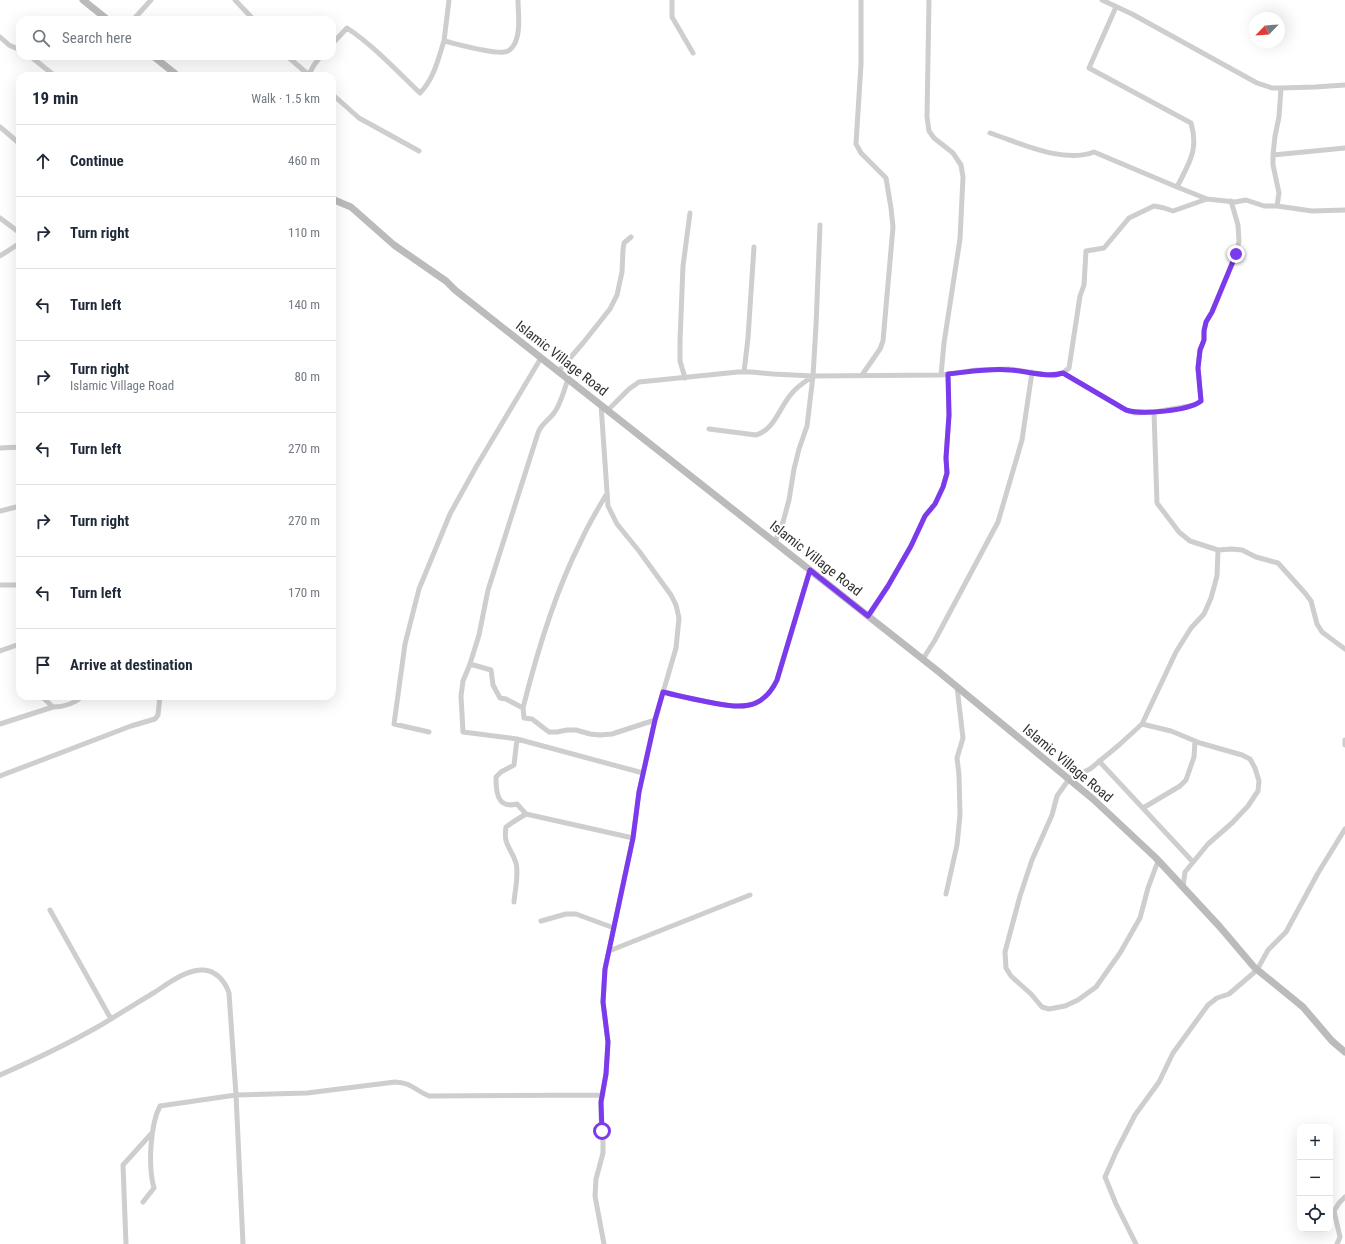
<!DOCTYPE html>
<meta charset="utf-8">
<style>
:root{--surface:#fff;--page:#f2f2f3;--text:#1f2937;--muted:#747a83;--line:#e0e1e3}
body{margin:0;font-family:"Roboto Condensed",sans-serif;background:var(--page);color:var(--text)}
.controls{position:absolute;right:12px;bottom:12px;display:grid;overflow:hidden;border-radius:8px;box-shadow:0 4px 16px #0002}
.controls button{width:36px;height:36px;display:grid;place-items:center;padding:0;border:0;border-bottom:1px solid var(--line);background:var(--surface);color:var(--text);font:20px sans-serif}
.compass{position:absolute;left:1249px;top:12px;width:36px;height:36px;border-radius:50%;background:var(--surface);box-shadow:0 4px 16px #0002;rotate:245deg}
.stop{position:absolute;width:12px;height:12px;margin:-9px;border:3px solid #7c3aed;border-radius:50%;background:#fff}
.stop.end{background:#7c3aed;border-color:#fff;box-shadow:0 1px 4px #0008}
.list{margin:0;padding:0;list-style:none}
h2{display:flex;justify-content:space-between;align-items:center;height:52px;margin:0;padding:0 16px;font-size:17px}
h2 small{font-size:13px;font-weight:400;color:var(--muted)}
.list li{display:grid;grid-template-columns:26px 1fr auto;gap:12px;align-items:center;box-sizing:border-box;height:72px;padding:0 16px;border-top:1px solid var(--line)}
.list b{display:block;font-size:15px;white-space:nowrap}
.list p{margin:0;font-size:13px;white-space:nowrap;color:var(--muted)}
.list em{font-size:13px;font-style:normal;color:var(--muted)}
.icon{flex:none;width:22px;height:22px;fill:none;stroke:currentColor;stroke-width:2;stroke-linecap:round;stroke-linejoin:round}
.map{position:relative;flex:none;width:1345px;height:1244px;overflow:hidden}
.search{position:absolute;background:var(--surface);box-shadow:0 4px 16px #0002;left:16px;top:16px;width:320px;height:44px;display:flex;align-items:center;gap:10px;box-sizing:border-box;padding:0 14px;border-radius:12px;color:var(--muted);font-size:15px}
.panel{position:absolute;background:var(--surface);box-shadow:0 4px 16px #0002;left:16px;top:72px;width:320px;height:628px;border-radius:12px}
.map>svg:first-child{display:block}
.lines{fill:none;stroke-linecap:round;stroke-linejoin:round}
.street{stroke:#cecece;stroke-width:5}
.secondary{stroke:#bbb;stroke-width:7}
.route{stroke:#7c3aed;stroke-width:5}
.labels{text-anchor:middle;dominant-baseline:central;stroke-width:4;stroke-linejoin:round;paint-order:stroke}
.street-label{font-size:14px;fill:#313131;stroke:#fff}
</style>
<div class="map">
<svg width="1345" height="1244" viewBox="0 0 1345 1244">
<rect width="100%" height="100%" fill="#fff"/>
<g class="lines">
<path class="street" d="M 235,0 L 254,20
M 672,0 L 672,17 L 693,53
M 861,0 L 861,64 L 856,144 L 861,153 L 886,178 L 891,208 L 893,227 L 883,341 L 880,349 L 862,375
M 929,0 L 927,117 L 929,131 L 934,138 L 953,153 L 961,165 L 963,177 L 960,239 L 944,343 L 941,375
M 1102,0 L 1132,14 L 1257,83 L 1272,88 L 1281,88 L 1315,87 L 1345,85
M 133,20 L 151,0
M 0,37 L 9,45 L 20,50
M 444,41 L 449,0
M 332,44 L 347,28 C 374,46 397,71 420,93 C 434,79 438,59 444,41 C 457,44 492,54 504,52 C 509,52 513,47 515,43 C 521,30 518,13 518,0
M 30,56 L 55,76
M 287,56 L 310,76
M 308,76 L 314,65 L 321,56
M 1281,88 L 1279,117 L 1275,136 L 1273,155 L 1345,148
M 332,94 L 359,118 L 419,151
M 0,127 L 20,144
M 990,133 C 1020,143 1063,164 1094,152 L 1177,187 C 1189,163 1199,150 1191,123 L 1089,68 L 1116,7
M 1273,155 L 1273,165 L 1279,193 L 1277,206
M 1177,187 L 1207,199
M 0,218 L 20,233
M 0,256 L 20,243
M 558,372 L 583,343 L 610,309 L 617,295 L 622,272 L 623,250 L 624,243 L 631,237
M 744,372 L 748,338 L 754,247
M 1063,373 L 1126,410 L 1134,413 L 1154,412 L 1157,503 L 1179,532 L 1190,541 L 1218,550 L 1232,549 L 1242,550 L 1256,557 L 1278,563 L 1305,593 L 1311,601 L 1317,624 L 1322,632 L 1345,649
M 685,378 L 680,361 L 680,341 L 683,266 L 690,213
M 568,379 C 564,390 561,404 554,413 C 549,420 541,424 538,433 L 488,590 L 479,635 L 470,664 L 491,670 L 493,685 L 500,698 L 506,699 L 523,708 L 524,718 L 532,719 L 549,732 L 557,732 L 567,730 L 576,730 L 590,734 L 600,735 L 612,734 L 655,720
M 601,405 L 608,506 L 617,524 L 639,551 L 671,595 L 676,605 L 679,618 L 676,648 L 655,720 L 639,792 L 633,838 L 605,969 L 603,1002 L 608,1042 L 606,1074 L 601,1102 L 601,1117 L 603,1143 L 603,1153 L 596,1179 L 595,1196 L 604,1244
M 607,411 L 629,389 L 639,382 L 738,372 L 752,372 L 773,374 L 813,376 L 941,375 L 977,370 L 1009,369 L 1054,376 L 1063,373 L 1069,368 L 1080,296 L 1084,285 L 1086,251 L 1104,248 L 1129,218 L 1154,206 L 1164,208 L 1173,211 L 1207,199 L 1235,202 L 1246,200 L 1264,206 L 1277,206 L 1312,211 L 1345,210
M 1154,412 L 1195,405 L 1201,401 L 1198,368 L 1200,351 L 1204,340 L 1204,331 L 1206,322 L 1212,312 L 1236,255 L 1239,241 L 1238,225 L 1231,201
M 709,429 L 756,435 C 776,429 780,405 793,392 C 798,386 806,381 813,376
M 0,448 L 20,447
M 0,511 L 20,506
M 775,542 L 783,522 L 789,500 L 794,469 L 799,449 L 807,426 L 813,376 L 816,326 L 820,225
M 0,585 L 20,585
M 869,616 L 888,586 L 911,546 L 925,516 L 935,504 L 943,487 L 947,473 L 946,458 L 949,415 L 948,374
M 0,651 L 20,644
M 923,659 L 935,640 L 998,522 L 1022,440 L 1032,372
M 470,664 L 463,681 L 461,696 L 463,732 L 517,739
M 663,691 C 678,696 693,699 708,702 C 738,708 762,712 777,680 L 810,570
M 41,696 L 53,707 C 65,707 74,704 83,696
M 523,708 C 537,652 555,592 581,541 C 588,525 597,510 606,495
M 0,724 L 53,707
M 1142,724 L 1171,731 L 1200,743 L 1242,755 L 1250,759 L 1255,768 L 1259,781 L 1258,791 L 1248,806 L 1232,823 L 1208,844 L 1185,872 L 1183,887
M 429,732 L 394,724 L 405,644 L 419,589 L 450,514 L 476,467 L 541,358
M 1345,740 L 1345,745
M 1099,761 L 1193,862
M 0,776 L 131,726 L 155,719 L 158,715 L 160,696
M 1143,808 L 1180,786 L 1186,780 L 1194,757 L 1195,741
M 633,838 L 526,814 L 517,804 C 497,809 496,792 496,777 L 501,772 L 514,765 L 517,739 L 643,773
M 1158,861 L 1148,888 L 1140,918 L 1120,953 L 1096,987 L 1078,1000 L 1065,1006 L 1049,1009 L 1042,1007 L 1031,994 L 1011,976 L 1006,968 L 1005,952 L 1020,896 L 1032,860 L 1052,815 L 1057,796 L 1069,779 L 1090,769 L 1119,745 L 1142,724 L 1176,652 L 1191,628 L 1204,614 L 1211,598 L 1217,576 L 1218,550
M 946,894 L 957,845 L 960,815 L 959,775 L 957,758 L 963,738 L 957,687
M 514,902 C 515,890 519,874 516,863 C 511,847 503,846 506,827 L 513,822 L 526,814
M 50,910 L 111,1019
M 541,921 L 566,914 L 576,914 L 614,928
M 609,951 L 750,895
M 0,1075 C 34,1060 68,1044 101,1025 C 119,1014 137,1003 155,992 C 169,983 184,971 201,970 C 215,969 225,981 229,993 L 236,1095 L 160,1106 C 150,1125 148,1167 154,1188 L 143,1202
M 126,1244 L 123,1165 L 151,1134
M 243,1244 L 236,1095 L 307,1093 L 395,1082 C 413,1083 414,1090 429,1096 L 603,1095
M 1136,1244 L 1116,1204 L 1105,1177 L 1116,1152 L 1135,1115 L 1159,1082 L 1173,1053 L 1208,1005 L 1217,998 L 1229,994 L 1257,970 L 1268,950 L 1286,932 L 1318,873 L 1345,829
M 1337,1244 L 1340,1237 L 1334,1211 L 1339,1203 L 1345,1197"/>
<path class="secondary" d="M 83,0 L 108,20
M 153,56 L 178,76
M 332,199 L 351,207 L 394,245 L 446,281 L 455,290 L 939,672 L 1093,799 L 1156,858 L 1220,927 L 1254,967 L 1303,1007 L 1332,1041 L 1345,1052"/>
</g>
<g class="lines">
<path class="route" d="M 602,1131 L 601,1102 L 606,1074 L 608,1042 L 603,1002 L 605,969 L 633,838 L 639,792 L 655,720 L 663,692 C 678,696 693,699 708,702 C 738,708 762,712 777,680 L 810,570 L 868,616 L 888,586 L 911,546 L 925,516 L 935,504 L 943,487 L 947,473 L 946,458 L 949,415 L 948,374 C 968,372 990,368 1010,370 C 1027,371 1047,378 1063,373 L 1126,410 C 1142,415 1188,411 1201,401 L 1198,368 L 1200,350 L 1204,340 L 1204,331 L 1206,322 L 1212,312 L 1236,254"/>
</g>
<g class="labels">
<g class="street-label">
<text transform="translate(562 358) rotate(38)">Islamic Village Road</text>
<text transform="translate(816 558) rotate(38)">Islamic Village Road</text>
<text transform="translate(1068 763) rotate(40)">Islamic Village Road</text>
</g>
</g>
</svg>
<div class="controls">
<button>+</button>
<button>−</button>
<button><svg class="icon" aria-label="locate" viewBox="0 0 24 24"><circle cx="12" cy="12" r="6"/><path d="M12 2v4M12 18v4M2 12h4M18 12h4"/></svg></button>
</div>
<svg class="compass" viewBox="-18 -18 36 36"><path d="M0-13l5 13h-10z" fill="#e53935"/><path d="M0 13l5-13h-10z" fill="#747a83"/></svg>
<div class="stop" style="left:602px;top:1131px"></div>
<div class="stop end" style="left:1236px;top:254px"></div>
<div class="search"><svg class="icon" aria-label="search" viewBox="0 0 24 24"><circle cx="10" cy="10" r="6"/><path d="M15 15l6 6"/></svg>Search here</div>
<section class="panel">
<h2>19 min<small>Walk · 1.5 km</small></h2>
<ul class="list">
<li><svg class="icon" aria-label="ahead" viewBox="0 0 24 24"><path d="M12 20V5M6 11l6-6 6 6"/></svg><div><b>Continue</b></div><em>460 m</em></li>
<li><svg class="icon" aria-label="right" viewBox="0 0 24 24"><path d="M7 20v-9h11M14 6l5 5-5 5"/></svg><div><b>Turn right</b></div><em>110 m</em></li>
<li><svg class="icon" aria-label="left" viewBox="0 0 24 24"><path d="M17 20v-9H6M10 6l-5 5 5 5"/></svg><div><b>Turn left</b></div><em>140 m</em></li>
<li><svg class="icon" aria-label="right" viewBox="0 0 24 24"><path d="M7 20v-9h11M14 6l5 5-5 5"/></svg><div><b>Turn right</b><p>Islamic Village Road</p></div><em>80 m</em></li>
<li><svg class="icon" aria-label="left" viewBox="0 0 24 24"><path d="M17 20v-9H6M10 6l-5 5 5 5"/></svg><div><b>Turn left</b></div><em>270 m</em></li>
<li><svg class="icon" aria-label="right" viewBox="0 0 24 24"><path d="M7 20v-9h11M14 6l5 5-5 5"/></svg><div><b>Turn right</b></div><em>270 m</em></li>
<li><svg class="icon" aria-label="left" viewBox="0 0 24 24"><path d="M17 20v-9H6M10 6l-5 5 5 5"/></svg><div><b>Turn left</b></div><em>170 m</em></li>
<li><svg class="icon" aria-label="arrive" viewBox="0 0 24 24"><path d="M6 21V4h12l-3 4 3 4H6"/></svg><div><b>Arrive at destination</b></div></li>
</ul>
</section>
</div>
